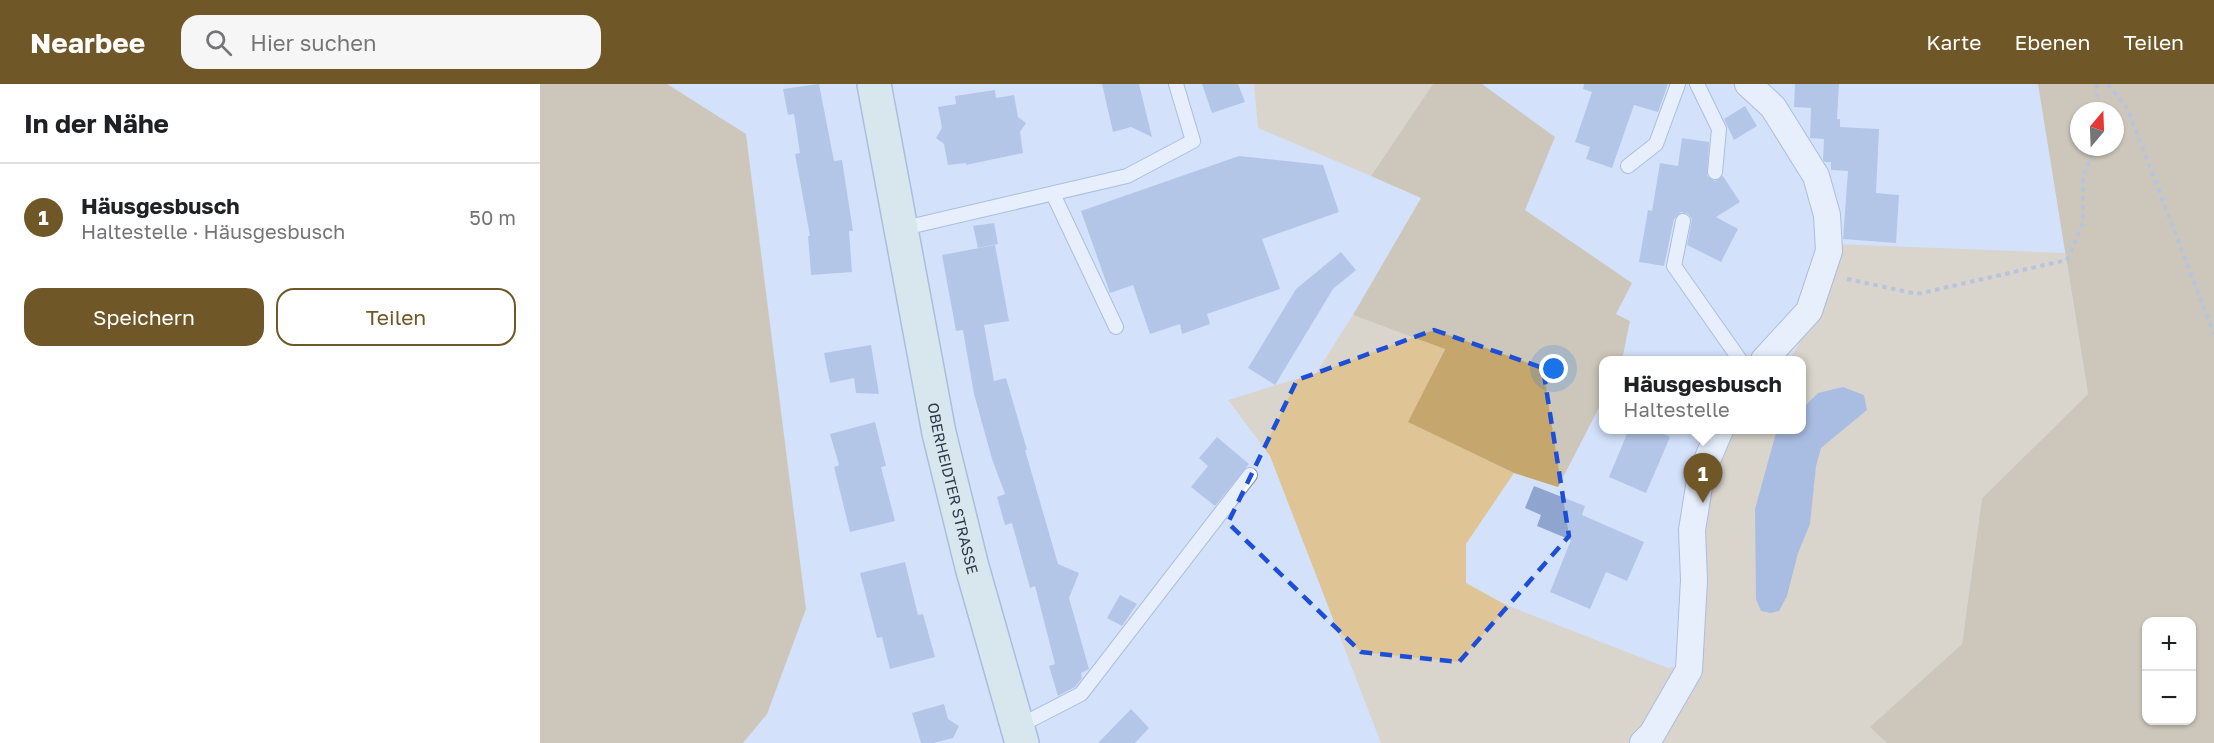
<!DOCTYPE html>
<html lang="de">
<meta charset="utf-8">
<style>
:root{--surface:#fff;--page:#f6f6f6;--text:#202124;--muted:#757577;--line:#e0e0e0;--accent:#6f5728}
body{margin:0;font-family:"Golos Text",sans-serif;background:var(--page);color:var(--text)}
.controls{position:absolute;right:18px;bottom:18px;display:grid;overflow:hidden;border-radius:12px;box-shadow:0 2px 4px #0004}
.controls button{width:54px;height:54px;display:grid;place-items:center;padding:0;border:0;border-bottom:2px solid var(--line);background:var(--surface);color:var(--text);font:30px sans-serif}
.compass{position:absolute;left:1530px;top:18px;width:54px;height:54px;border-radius:50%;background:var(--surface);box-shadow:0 2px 4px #0004;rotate:19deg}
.you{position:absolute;left:1014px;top:285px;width:21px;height:21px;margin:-15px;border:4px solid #fff;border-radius:50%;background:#1a73e8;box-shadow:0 0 0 9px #1a73e833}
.badge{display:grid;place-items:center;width:39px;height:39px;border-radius:50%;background:var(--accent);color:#fff;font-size:20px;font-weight:700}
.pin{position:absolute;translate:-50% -50px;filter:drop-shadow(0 2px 3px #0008)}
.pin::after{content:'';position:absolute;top:32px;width:21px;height:18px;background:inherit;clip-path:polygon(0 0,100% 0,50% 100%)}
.popup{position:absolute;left:1059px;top:272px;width:207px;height:78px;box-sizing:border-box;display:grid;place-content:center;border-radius:12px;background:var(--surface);filter:drop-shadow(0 2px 4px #0005);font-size:20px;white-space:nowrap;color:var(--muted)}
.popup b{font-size:22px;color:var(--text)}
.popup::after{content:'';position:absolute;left:50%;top:100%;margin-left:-12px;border:12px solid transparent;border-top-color:var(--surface)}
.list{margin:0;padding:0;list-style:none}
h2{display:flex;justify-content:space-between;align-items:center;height:78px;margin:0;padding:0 24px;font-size:26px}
h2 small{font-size:20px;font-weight:400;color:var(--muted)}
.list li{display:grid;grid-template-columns:39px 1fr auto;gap:18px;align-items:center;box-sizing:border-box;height:108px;padding:0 24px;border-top:2px solid var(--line)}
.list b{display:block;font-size:22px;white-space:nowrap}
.list p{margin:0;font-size:20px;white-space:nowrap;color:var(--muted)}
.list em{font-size:20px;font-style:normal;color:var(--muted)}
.actions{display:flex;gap:12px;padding:18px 24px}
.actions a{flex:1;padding:14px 0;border:2px solid var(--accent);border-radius:18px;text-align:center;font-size:21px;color:var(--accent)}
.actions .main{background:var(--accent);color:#fff}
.icon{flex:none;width:33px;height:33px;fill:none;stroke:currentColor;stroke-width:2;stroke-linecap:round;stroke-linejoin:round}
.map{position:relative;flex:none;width:1674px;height:659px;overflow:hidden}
header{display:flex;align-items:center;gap:36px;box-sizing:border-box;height:84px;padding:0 30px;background:var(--accent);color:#fff}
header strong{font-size:28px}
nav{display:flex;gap:33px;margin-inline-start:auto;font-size:21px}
.search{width:420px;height:54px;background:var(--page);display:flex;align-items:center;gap:15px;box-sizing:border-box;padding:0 21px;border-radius:18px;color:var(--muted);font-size:22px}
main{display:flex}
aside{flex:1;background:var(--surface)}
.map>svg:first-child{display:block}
.green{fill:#dfc596}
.forest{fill:#c5a76d;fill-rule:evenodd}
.water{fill:#7691c5}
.building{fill:#8fa5ce}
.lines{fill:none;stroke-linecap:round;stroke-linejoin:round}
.lane-casing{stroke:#7b90b9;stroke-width:16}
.street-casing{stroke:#7b90b9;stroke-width:28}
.secondary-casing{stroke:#7b90b9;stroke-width:36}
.path{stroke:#95a1b8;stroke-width:4;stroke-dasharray:4.5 4.5;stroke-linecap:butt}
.lane{stroke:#fff;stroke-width:14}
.street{stroke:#fff;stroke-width:26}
.secondary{stroke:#deeedd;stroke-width:33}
.marked{fill:none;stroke:#1d4ed8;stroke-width:4.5;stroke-dasharray:12 8;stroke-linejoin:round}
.labels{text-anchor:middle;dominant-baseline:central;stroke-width:5;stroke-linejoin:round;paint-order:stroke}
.street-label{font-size:15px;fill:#2f3849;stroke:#fff}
</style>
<header>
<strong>Nearbee</strong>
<div class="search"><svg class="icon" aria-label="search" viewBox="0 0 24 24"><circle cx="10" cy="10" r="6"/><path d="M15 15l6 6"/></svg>Hier suchen</div>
<nav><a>Karte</a><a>Ebenen</a><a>Teilen</a></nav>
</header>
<main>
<aside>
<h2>In der Nähe<small></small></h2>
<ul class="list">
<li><span class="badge">1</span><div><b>Häusgesbusch</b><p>Haltestelle · Häusgesbusch</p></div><em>50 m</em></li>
</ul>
<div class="actions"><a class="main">Speichern</a><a>Teilen</a></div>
</aside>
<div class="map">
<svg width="1674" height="659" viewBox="0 0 1674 659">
<rect width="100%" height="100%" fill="#d3e1fb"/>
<path class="green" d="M 714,0 L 893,0 L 831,92 L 718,44 Z
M 1296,160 L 1525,169 L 1548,310 L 1442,414 L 1422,560 L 1331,643 L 1347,659 L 841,659 L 730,372 L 688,316 L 776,289 L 813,231 L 905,264 L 869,338 L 974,389 L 926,460 L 926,499 L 966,521 L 1128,584 L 1140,582 L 1181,346 L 1262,346 L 1262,276 L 1250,276 L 1290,201 Z"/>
<path class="forest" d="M 0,0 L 127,0 L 206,50 L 266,525 L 227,630 L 203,659 L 0,659 Z
M 893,0 L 942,0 L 1015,53 L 985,126 L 1092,199 L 1076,230 L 1090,237 L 1082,276 L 1064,276 L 1064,314 L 1018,403 L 974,389 L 868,338 L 905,265 L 813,231 L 881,114 L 831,92 Z
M 1498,0 L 1674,0 L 1674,659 L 1347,659 L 1330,643 L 1422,560 L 1442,414 L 1548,310 ZM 1539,27 L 1575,27 L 1575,63 L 1539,63 ZM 1606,538 L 1652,538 L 1652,636 L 1606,636 Z"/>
<path class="water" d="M 1303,303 L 1324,311 L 1327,326 L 1281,364 L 1276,382 L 1270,440 L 1258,469 L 1247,512 L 1239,527 L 1231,529 L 1221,527 L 1216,515 L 1215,425 L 1236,349 L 1240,346 L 1262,346 L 1262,325 L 1278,309 Z"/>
<path class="building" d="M 279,0 L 294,77 L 302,76 L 313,147 L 309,147 L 312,188 L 271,191 L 268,152 L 270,152 L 255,70 L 260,69 L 254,30 L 248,31 L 243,5 Z
M 562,0 L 599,0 L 612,53 L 591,43 L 573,48 Z
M 662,0 L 698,0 L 705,18 L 672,29 Z
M 1044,0 L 1128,0 L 1118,28 L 1094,21 L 1072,84 L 1046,75 L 1050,63 L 1035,58 L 1052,8 L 1043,5 Z
M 1255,0 L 1299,0 L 1297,35 L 1300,35 L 1300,43 L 1339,45 L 1336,109 L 1359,111 L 1356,159 L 1303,155 L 1308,87 L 1291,86 L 1291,78 L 1285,78 L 1283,76 L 1284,55 L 1270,54 L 1271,24 L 1254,23 Z
M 455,6 L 456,14 L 474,11 L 478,33 L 486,39 L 480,48 L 483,69 L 426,81 L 426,79 L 408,81 L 404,60 L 396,54 L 402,44 L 398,23 L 416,20 L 415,12 Z
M 1205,22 L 1217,42 L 1194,56 L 1184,35 Z
M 1142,54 L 1169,58 L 1167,92 L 1175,97 L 1183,92 L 1200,118 L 1176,133 L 1198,145 L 1181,178 L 1147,161 L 1152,135 L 1148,130 L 1141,128 L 1134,135 L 1124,182 L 1099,178 L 1108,126 L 1112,127 L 1120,79 L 1138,82 Z
M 699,72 L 783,81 L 799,128 L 722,155 L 740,205 L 667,230 L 670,240 L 642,250 L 640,240 L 610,250 L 593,201 L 570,209 L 541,127 Z
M 454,139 L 458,160 L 438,164 L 433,142 Z
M 455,161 L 469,237 L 444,241 L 454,297 L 466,294 L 487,366 L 485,366 L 518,480 L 539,489 L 529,514 L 549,585 L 541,589 L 542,594 L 535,603 L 518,612 L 509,582 L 515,580 L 495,502 L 490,504 L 472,439 L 465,441 L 457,413 L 465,410 L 452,375 L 434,310 L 423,246 L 416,247 L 402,171 Z
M 801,168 L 816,186 L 793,205 L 735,301 L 708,284 L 756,205 Z
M 331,261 L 339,310 L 316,309 L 314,294 L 290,299 L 284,269 Z
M 335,338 L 346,382 L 341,383 L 355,437 L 310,448 L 294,383 L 299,381 L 290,350 Z
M 1089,345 L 1113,345 L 1130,353 L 1106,409 L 1069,393 Z
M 677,353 L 709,380 L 675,422 L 651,403 L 668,382 L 659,374 Z
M 994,402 L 1045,422 L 1042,431 L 1104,458 L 1087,497 L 1066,488 L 1050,525 L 1010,508 L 1031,456 L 997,442 L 1001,431 L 985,424 Z
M 365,478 L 378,531 L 383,530 L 395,573 L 350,585 L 342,553 L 337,554 L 320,489 Z
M 580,511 L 597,520 L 582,542 L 567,534 Z
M 404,620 L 408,635 L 419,642 L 413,654 L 394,659 L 381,659 L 372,629 Z
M 591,625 L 609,644 L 595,659 L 558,659 Z"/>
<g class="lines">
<defs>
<path id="lane" d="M 1157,0 L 1179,45 L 1175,88
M 1088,82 L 1116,60 L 1138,0
M 513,110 L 576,243
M 1143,137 L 1134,182 L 1200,276
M 360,145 L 587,92 L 653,57 L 636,0
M 477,643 L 541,610 L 710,391"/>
<path id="street" d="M 1208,0 L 1233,23 L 1276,92 L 1287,131 L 1289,167 L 1269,227 L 1224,276
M 1103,659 L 1112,650 L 1149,586 L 1154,496 L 1152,446 L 1161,390 L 1180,346"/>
<g id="secondary">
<path id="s1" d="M 334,0 L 399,349 L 432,483 L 482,659"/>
</g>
</defs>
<use href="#lane" class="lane-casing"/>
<use href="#street" class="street-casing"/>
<use href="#secondary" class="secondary-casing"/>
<path class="path" d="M 1557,0 L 1557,27
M 1568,0 L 1588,26 L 1674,250
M 1307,195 L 1377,210 L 1527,176 L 1543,139 L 1543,91 L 1556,63"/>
<use href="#lane" class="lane"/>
<use href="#street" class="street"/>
<use href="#secondary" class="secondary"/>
</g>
<path d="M0 0H1674V659H0ZM 894,246 L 1003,284 L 1029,452 L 919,578 L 821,568 L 688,439 L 757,296 Z" fill="#d3e1fb" fill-opacity=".55" fill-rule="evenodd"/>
<path class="marked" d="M 894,246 L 1003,284 L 1029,452 L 919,578 L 821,568 L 688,439 L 757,296 Z"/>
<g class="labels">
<g class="street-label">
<text stroke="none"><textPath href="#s1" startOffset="412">OBERHEIDTER STRASSE</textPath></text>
</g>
</g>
</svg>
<div class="controls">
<button>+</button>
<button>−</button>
</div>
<svg class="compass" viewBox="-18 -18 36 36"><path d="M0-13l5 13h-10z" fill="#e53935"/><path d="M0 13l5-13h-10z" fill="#757577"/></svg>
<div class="you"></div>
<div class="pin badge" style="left:1163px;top:419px">1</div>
<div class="popup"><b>Häusgesbusch</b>Haltestelle</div>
</div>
</main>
